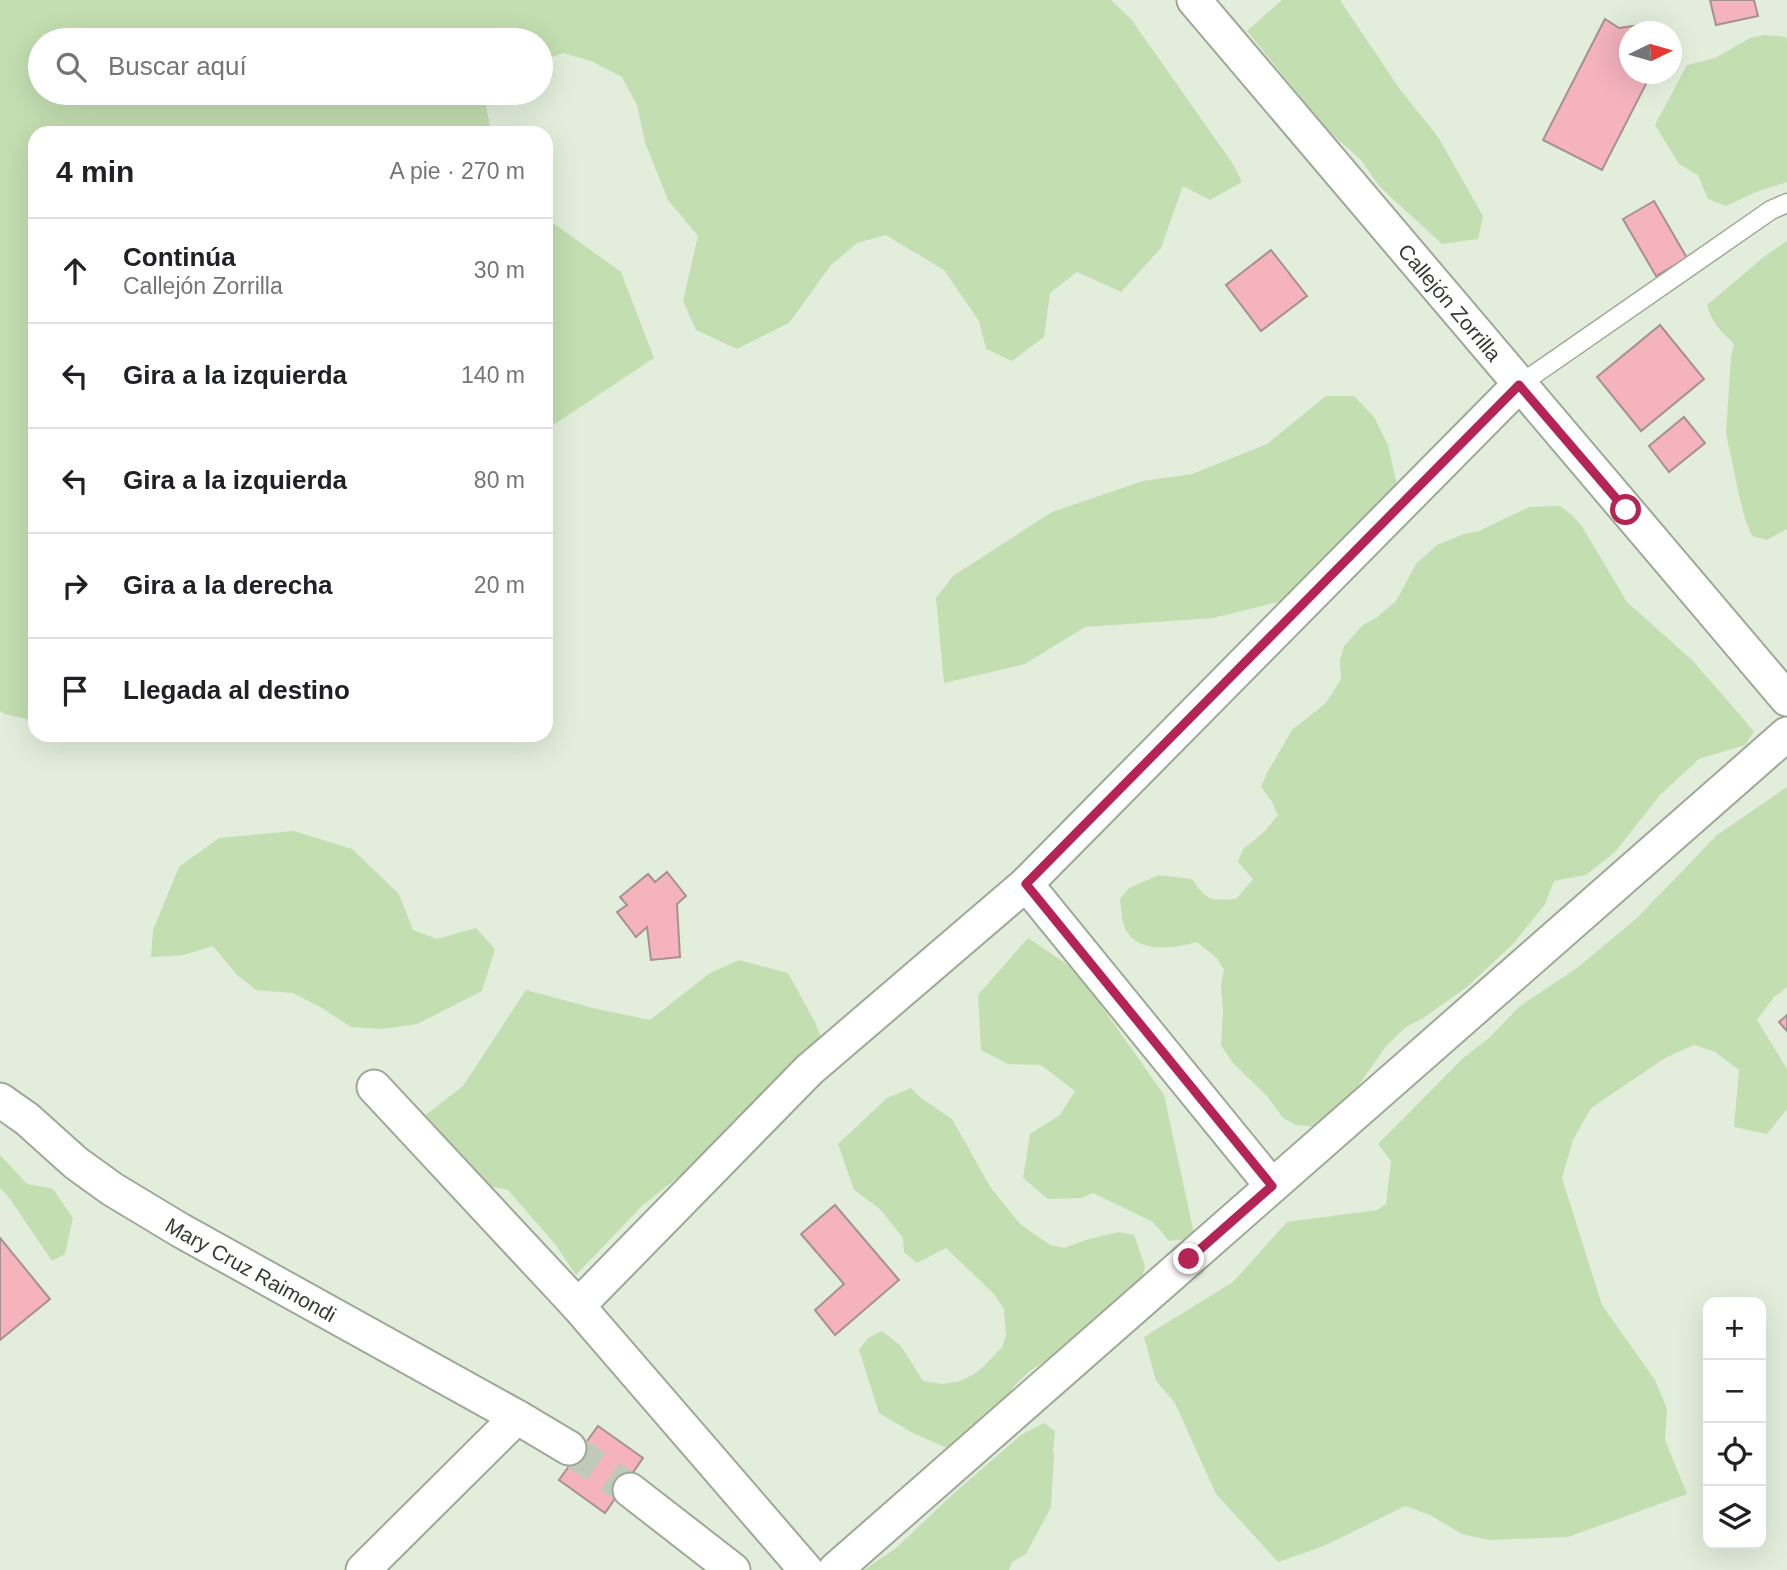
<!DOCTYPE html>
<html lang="es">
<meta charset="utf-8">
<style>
:root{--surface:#fff;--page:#f2f2f2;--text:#202124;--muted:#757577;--line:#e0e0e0}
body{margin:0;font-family:Arial,sans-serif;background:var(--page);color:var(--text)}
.controls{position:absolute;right:21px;bottom:21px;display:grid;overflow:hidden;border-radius:14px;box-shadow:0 7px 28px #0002}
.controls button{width:63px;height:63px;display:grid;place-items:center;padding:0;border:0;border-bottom:2px solid var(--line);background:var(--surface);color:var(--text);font:35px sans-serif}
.compass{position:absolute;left:1619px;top:21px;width:63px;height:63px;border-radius:50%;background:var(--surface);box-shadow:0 7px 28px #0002;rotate:85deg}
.stop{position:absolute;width:21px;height:21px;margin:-16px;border:5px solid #b42454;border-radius:50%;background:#fff}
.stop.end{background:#b42454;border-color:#fff;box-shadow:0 2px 7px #0008}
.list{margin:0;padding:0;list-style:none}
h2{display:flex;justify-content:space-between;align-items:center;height:91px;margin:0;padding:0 28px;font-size:30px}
h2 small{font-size:23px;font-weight:400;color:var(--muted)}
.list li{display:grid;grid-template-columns:46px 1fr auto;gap:21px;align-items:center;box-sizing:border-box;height:105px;padding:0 28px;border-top:2px solid var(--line)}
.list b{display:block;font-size:26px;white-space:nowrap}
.list p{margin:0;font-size:23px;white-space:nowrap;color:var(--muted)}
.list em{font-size:23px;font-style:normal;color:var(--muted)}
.icon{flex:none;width:38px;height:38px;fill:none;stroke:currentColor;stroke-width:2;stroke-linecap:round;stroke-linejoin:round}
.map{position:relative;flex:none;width:1787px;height:1570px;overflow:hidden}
.search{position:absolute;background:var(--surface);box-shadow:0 7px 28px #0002;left:28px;top:28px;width:525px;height:77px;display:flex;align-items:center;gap:18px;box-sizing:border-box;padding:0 24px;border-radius:38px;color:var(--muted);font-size:26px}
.panel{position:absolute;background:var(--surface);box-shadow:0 7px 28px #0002;left:28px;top:126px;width:525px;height:616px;border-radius:21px}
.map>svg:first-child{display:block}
.green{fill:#c3deb1}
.building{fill:#f5b3be;stroke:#a79093;stroke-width:2}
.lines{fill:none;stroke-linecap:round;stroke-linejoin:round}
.minor-tunnel{stroke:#c0cab9;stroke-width:33;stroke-dasharray:33 17;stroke-linecap:butt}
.service-casing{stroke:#9da896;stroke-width:21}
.minor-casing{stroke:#9da896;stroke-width:37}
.service{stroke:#fff;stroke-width:18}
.minor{stroke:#fff;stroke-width:33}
.route{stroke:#b42454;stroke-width:9}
.labels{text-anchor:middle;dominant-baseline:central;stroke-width:5;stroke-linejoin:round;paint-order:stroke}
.street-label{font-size:21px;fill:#363b33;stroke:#fff}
</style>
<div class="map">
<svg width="1787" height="1570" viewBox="0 0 1787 1570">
<rect width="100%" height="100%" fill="#e2eedb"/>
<path class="green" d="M 0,0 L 1111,0 L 1131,19 L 1233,164 L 1242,182 L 1210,200 L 1183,186 L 1161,248 L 1121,292 L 1077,272 L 1050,293 L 1044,337 L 1012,361 L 986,349 L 979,321 L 944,270 L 886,235 L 857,243 L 831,265 L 789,323 L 737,349 L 696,330 L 683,301 L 698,236 L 668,200 L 645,142 L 637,105 L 622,77 L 591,61 L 563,53 L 541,61 L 541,40 L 40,40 L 40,93 L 485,93 L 484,94 L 491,133 L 35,133 L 35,721 L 4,714 L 0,711 Z
M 1282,0 L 1340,0 L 1399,88 L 1438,137 L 1483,216 L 1478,239 L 1442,244 L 1380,187 L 1361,160 L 1325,128 L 1247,31 Z
M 1764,35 L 1786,37 L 1787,41 L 1787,182 L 1756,192 L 1726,206 L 1708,199 L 1698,175 L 1679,164 L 1655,125 L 1687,65 L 1715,58 L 1750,38 Z
M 546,218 L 621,272 L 654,358 L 546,430 Z
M 1787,241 L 1787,529 L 1767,540 L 1752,536 L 1746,522 L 1739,495 L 1726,433 L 1731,357 L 1734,344 C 1721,332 1712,323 1707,305 L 1765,256 Z
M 1326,396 L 1354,396 L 1374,417 L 1388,445 L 1397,485 L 1294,598 L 1213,618 L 1085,627 L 1025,664 L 944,683 L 936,598 L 953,576 L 1052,512 L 1143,481 L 1192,474 L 1267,444 Z
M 1560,506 L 1573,516 L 1583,528 L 1627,602 L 1693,661 L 1740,715 L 1754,732 L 1745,745 L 1699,759 L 1660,795 L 1615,852 L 1586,875 L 1554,881 L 1545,904 L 1514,943 L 1467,987 L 1423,1018 L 1406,1027 L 1386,1046 L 1352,1095 L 1319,1127 L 1296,1125 L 1283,1118 L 1267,1096 L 1232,1062 L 1221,1045 L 1223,1011 L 1221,985 L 1224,970 L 1217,958 L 1197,942 C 1173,949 1131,955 1123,922 C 1121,915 1121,906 1120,899 L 1129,888 L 1159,875 L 1192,879 C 1208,902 1210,900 1236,899 L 1253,879 L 1238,862 L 1243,849 L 1264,832 L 1278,815 L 1272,802 L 1261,787 L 1267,773 L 1292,730 L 1326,703 L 1341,679 L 1340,660 L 1344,646 L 1363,625 L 1376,618 L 1396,601 L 1416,564 L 1437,545 L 1464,534 L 1479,531 L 1529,507 Z
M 1787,787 L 1787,987 L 1774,997 L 1757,1020 L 1787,1069 L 1787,1109 L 1767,1134 L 1734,1127 L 1739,1070 L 1715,1052 L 1694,1045 L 1665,1058 L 1591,1108 L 1573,1140 L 1562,1178 L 1602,1305 L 1655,1380 L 1667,1409 L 1665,1440 L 1687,1494 L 1568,1537 L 1489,1540 L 1462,1534 L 1430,1515 L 1405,1506 L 1324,1546 L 1278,1562 L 1216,1494 L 1175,1403 L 1156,1381 L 1144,1337 L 1233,1282 L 1287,1222 L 1377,1210 L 1386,1204 L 1391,1161 L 1378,1144 L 1461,1060 L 1490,1037 L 1520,1006 L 1577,968 L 1637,918 L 1717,835 Z
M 294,831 L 352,849 L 399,894 L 413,930 L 437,939 L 476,928 L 495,949 L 482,991 L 417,1024 L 382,1029 L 351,1027 L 322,1008 L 293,993 L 256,990 L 236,974 L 213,946 L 184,955 L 151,957 L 153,930 L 179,867 L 219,838 Z
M 1028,938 L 1068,965 L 1088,987 L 1164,1095 L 1195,1238 L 1169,1241 L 1153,1222 L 1093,1193 L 1081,1198 L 1048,1199 L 1023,1178 L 1030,1134 L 1060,1115 L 1075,1091 L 1041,1065 L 1008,1064 L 981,1050 L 978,995 Z
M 739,960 L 788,973 L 815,1022 L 827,1053 L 733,1151 L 685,1172 L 643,1205 L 576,1275 L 555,1244 L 508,1190 L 470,1182 L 414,1124 L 463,1086 L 526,990 L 593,1008 L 650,1020 L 710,973 Z
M 911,1088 L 921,1098 L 952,1119 L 991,1188 L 1020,1224 L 1050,1245 L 1064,1248 L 1089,1239 L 1119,1232 L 1134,1235 L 1145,1266 L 1142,1278 L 1119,1296 L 1107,1316 L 1089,1334 L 1031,1370 L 1015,1385 L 992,1418 L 953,1451 L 911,1432 L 879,1413 L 859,1350 L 868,1338 L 882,1331 L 901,1346 L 923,1381 L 943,1384 L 957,1382 L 973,1375 L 984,1366 L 1002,1347 L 1006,1336 L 1004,1309 L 994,1294 L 946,1248 L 917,1263 L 904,1252 L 903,1238 L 880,1209 L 854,1190 L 838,1144 L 887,1098 Z
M 0,1155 L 27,1184 L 53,1189 L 73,1218 L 65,1254 L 52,1261 L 10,1199 L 0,1188 Z
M 1044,1423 L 1055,1431 C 1055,1440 1052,1448 1054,1456 L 1051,1507 L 1026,1554 L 1012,1562 L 1009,1570 L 864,1570 L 896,1548 L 952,1495 L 1021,1435 Z"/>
<path class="building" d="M 1710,0 L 1754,0 L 1758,16 L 1716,25 Z
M 1605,19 L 1619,28 L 1654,23 L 1657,32 L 1630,32 L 1630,74 L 1659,74 L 1649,78 L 1602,170 L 1543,140 Z
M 1654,201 L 1687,258 L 1656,276 L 1623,219 Z
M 1271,250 L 1307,296 L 1261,331 L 1226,285 Z
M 1660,325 L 1704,379 L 1641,431 L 1597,377 Z
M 1684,417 L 1705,443 L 1669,472 L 1649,446 Z
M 667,872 L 686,896 L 677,904 L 680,957 L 651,960 L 647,927 L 636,937 L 617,912 L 627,905 L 620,897 L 648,874 L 655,882 Z
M 1787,1015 L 1787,1031 L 1779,1022 Z
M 835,1205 L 899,1280 L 835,1335 L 815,1310 L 844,1284 L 801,1234 Z
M 0,1238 L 50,1299 L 0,1340 Z
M 598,1426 L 643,1458 L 605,1513 L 559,1480 Z"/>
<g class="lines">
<path class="minor-tunnel" d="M 569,1448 L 630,1490"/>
<defs>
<path id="service" d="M 1519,385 L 1771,210 L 1787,203"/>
<g id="minor">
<path id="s1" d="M 1194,0 L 1787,699"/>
<path d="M 1026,884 L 1272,1186"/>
<path d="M 374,1087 L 578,1306 L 806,1570"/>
<path id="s2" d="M 0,1100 L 27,1119 L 76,1163 L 112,1189 L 180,1230 L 517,1417 L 569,1448"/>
<path d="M 578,1306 L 809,1070 L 1026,884 L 1519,385"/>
<path d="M 630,1490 L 733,1570"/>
<path d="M 363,1570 L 517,1417"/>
<path d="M 835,1570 L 1787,734"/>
</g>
</defs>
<use href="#service" class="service-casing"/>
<use href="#minor" class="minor-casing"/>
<use href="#service" class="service"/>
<use href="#minor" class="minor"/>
</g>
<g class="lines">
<path class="route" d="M 1189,1259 L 1272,1186 L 1026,884 L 1519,385 L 1626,510"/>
</g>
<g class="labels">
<g class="street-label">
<text stroke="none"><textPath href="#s1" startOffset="396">Callejón Zorrilla</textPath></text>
<text stroke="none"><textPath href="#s2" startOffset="304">Mary Cruz Raimondi</textPath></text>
</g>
</g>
</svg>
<div class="controls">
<button>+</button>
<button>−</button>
<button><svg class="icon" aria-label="locate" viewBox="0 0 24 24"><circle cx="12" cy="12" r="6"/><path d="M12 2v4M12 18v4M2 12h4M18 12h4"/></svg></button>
<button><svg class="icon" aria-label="layers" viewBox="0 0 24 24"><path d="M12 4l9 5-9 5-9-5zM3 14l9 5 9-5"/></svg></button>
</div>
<svg class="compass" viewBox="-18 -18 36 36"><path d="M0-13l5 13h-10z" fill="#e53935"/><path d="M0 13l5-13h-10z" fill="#757577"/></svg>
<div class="stop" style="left:1626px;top:510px"></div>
<div class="stop end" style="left:1189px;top:1259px"></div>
<div class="search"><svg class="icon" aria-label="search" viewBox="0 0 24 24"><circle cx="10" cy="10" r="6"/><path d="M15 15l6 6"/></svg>Buscar aquí</div>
<section class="panel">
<h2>4 min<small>A pie · 270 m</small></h2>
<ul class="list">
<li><svg class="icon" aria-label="ahead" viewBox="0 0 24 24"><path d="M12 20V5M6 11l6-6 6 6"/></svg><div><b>Continúa</b><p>Callejón Zorrilla</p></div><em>30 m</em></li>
<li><svg class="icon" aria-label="left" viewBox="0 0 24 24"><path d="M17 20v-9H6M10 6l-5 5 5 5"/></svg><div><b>Gira a la izquierda</b></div><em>140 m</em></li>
<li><svg class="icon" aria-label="left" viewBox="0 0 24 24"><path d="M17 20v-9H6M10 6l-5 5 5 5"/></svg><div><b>Gira a la izquierda</b></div><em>80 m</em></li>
<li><svg class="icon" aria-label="right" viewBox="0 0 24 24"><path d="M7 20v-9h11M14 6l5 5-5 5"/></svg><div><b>Gira a la derecha</b></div><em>20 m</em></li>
<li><svg class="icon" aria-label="arrive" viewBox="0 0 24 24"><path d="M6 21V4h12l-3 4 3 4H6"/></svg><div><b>Llegada al destino</b></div></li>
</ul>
</section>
</div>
